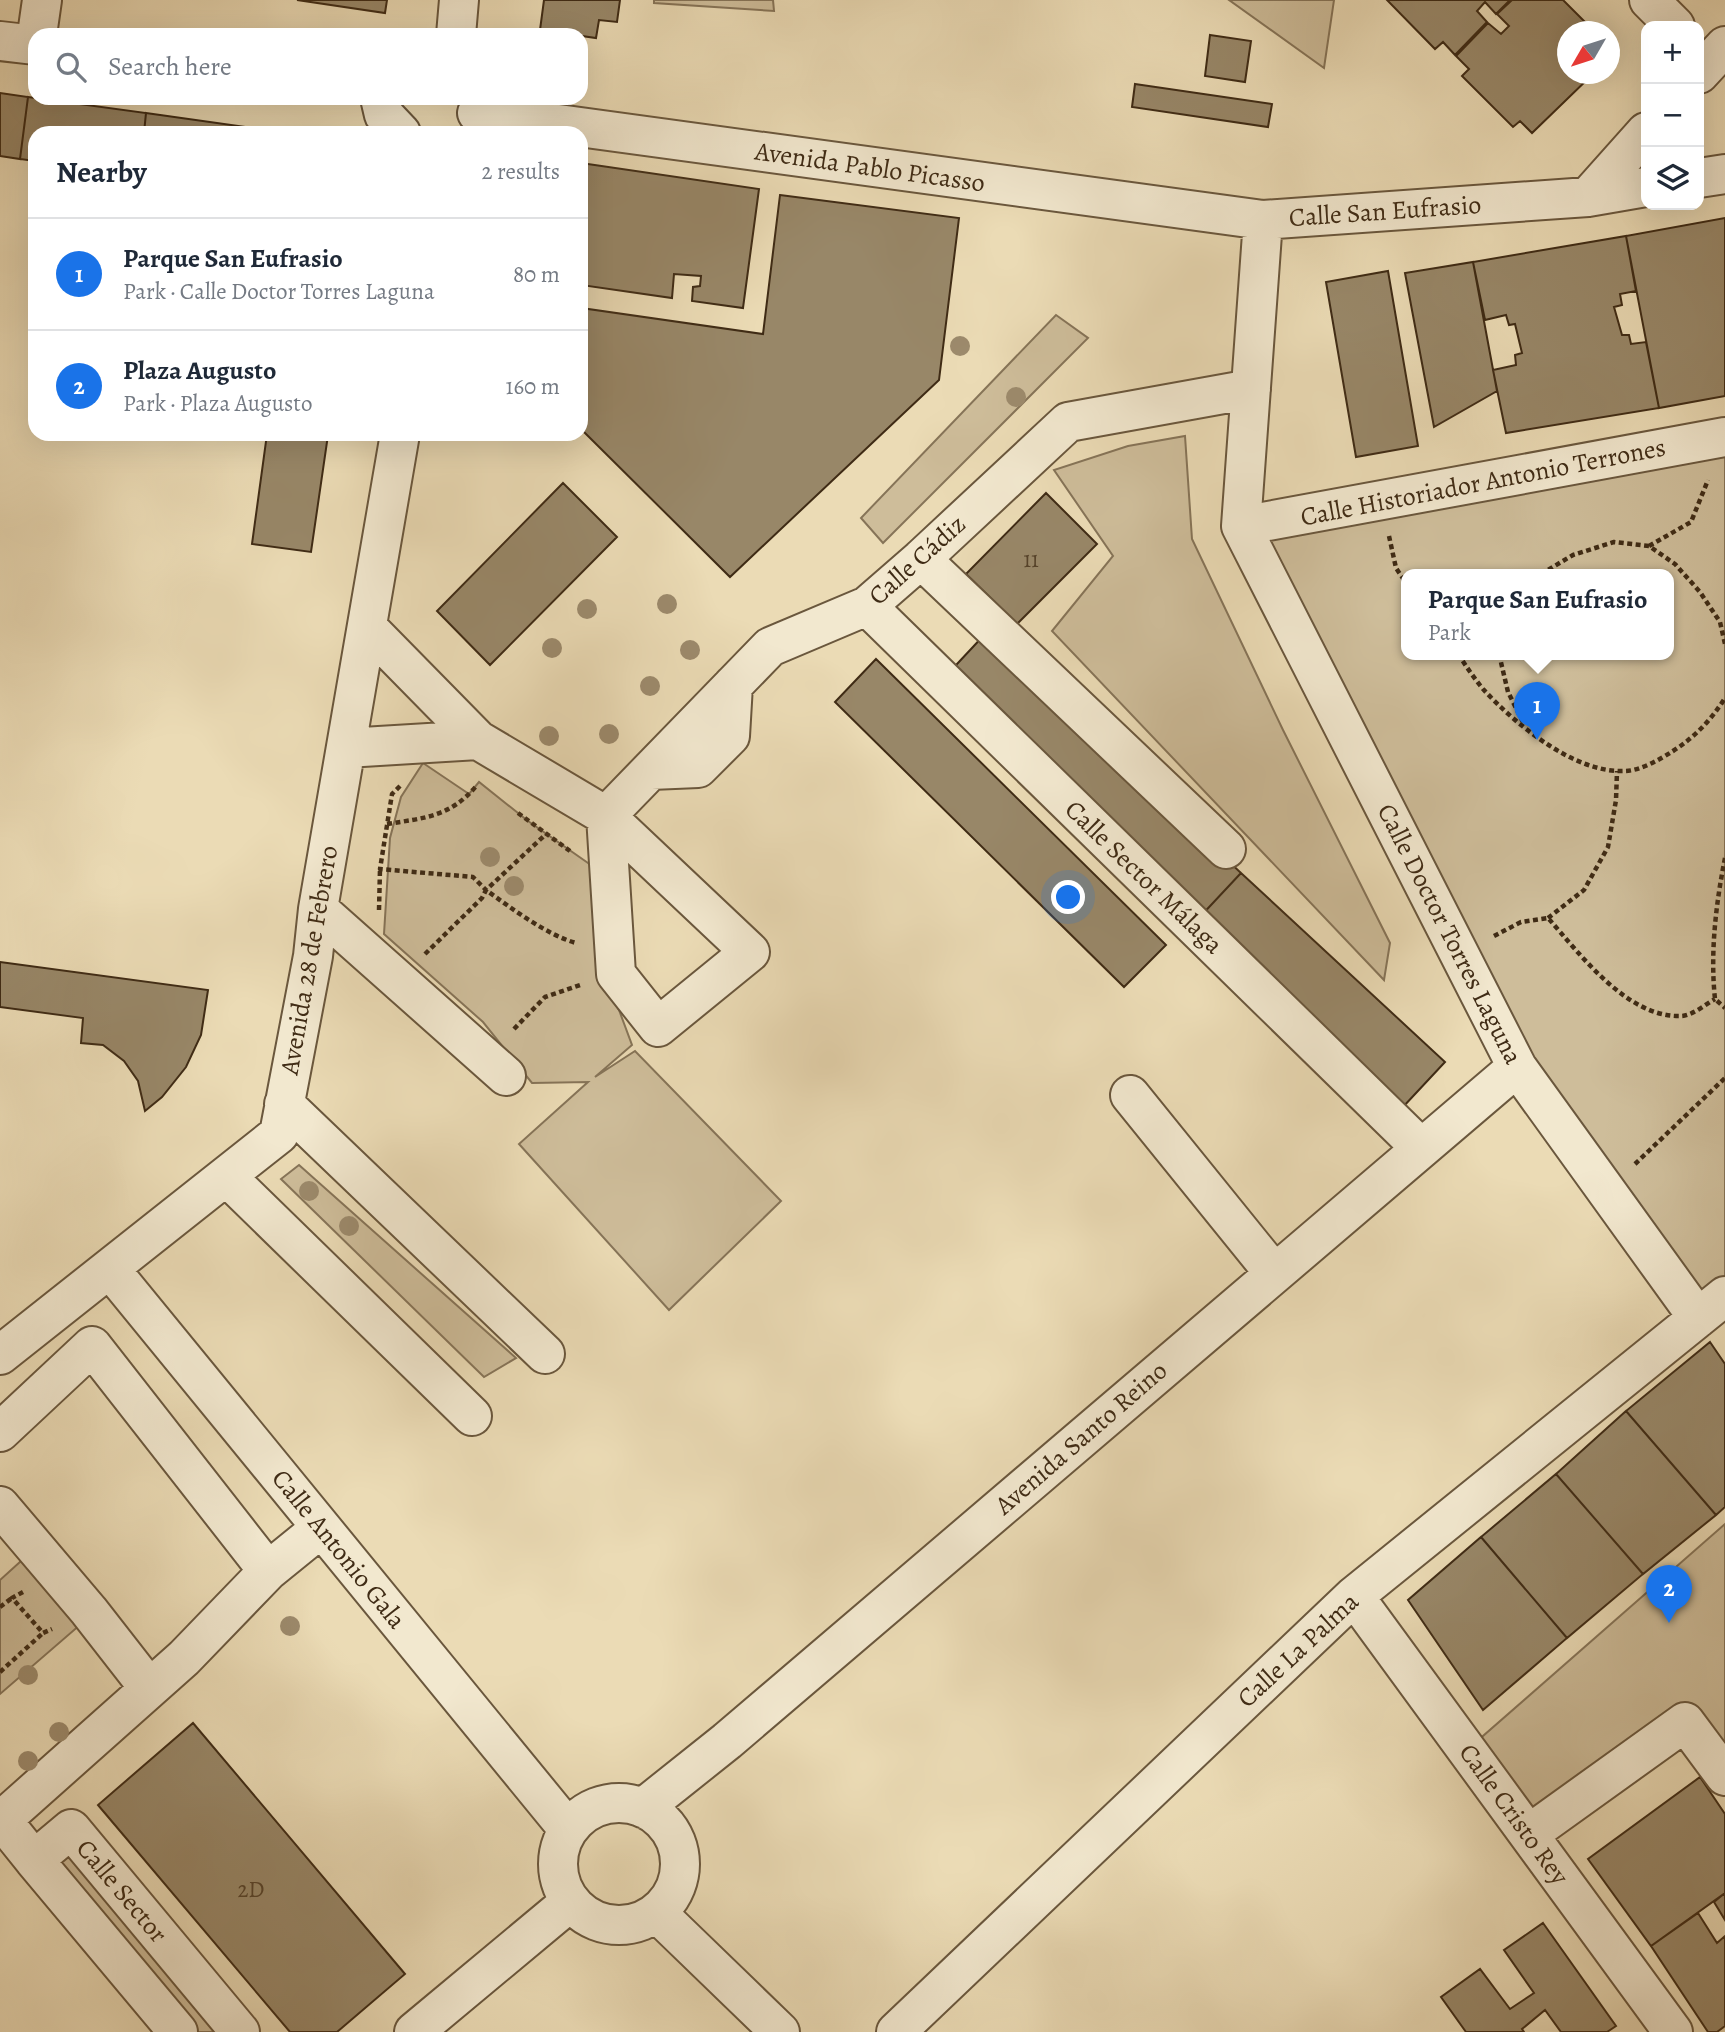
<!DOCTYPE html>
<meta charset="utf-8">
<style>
:root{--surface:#fff;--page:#f6f6f7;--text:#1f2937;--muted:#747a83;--line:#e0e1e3;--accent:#1a73e8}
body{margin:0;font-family:Alegreya,serif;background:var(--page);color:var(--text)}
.controls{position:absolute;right:21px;top:21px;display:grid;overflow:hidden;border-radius:14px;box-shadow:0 7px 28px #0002}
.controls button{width:63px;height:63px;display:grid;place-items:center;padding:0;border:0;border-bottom:2px solid var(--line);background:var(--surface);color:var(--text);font:35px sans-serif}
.compass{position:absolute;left:1557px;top:21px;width:63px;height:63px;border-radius:50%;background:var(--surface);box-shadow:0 7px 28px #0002;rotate:231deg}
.you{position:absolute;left:1069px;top:898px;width:24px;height:24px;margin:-18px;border:5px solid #fff;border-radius:50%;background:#1a73e8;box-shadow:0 0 0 10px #1a73e833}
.badge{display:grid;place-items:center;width:46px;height:46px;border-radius:50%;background:var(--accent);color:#fff;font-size:23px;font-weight:700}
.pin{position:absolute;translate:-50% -58px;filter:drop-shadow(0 2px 4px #0008)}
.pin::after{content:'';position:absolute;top:37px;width:24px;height:21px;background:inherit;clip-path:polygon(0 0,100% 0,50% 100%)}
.popup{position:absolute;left:1401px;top:569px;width:273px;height:91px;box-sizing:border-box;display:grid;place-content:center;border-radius:14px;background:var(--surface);filter:drop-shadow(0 2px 5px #0005);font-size:23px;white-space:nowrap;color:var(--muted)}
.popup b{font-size:26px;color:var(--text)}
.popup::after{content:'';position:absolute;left:50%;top:100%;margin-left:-14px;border:14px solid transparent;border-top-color:var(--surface)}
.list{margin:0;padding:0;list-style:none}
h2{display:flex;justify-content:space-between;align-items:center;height:91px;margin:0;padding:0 28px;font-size:30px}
h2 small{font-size:23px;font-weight:400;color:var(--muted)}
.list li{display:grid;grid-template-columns:46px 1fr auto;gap:21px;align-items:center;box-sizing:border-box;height:112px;padding:0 28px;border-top:2px solid var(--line)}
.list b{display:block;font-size:26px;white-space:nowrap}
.list p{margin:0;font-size:23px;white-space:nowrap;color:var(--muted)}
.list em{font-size:23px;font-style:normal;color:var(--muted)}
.icon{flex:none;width:38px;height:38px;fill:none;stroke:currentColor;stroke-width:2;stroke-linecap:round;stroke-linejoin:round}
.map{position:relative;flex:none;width:1725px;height:2032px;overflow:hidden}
.search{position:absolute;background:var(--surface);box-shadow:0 7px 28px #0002;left:28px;top:28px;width:560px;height:77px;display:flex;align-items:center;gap:18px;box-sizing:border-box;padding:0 24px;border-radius:21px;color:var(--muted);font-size:26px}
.panel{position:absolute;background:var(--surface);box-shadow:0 7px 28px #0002;left:28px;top:126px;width:560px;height:315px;border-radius:21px}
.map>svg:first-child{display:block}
.green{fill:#cebd9a;stroke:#867458;stroke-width:2;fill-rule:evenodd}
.building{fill:#988768;stroke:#3f2b15;stroke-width:2}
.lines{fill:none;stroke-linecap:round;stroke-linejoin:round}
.minor-casing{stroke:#6a573d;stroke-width:42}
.path{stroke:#3f2b15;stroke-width:4.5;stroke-dasharray:5 3.5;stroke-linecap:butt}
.minor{stroke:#f2e8cf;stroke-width:38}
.tree{fill:#9c8a6c}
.labels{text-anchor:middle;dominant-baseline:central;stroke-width:5;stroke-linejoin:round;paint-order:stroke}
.number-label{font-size:23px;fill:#55422a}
.street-label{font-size:26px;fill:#3f2b15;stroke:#f2e8cf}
</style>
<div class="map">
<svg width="1725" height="2032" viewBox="0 0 1725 2032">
<rect width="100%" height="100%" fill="#ebdbb5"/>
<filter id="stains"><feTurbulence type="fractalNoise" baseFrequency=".00286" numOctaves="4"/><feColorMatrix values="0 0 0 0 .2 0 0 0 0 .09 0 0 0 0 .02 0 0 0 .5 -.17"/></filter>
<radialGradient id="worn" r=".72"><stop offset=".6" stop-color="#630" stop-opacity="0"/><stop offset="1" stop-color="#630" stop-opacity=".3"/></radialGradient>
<path class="green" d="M 654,0 L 773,0 L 774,11 L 654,3 Z
M 1229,0 L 1334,0 L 1324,68 Z
M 1056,315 L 1088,338 L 883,543 L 861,518 Z
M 1185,436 L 1192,539 L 1283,730 L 1390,943 L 1384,980 L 1052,631 L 1113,556 L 1054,470 L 1128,446 Z
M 1725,437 L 1725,1295 L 1698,1318 L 1517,1067 L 1241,527 ZM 1406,574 L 1668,574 L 1668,654 L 1406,654 Z
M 423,763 L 469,794 L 479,782 L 528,821 L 598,870 L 601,979 L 619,1010 L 632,1045 L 595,1077 L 635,1051 L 781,1201 L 669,1310 L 519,1144 L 588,1082 L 532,1083 L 483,1022 L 384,934 L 390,838 L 401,797 Z
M 299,1165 L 516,1358 L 484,1377 L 281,1179 Z
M 1725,1524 L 1725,1776 L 1686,1722 L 1529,1834 L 1467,1750 Z
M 31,1552 L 88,1618 L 0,1694 L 0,1580 Z
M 69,1854 L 219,2032 L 192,2032 L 53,1868 Z"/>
<path class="building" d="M 297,0 L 387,0 L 385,13 Z
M 544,0 L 620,0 L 617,22 L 599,20 L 596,38 L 540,30 Z
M 1387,0 L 1510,0 L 1496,14 L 1485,2 L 1477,11 L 1487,22 L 1455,55 L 1443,42 L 1435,49 Z
M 1512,0 L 1563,0 L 1595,32 L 1568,32 L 1568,74 L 1593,74 L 1532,133 L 1520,121 L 1513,127 L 1462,76 L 1469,69 L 1456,56 L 1488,23 L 1501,34 L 1509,26 L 1497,14 Z
M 1210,35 L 1251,41 L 1245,82 L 1205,76 Z
M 1135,84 L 1272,104 L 1268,127 L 1132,107 Z
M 0,93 L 28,97 L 20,159 L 0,156 Z
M 28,97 L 146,113 L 144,133 L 35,133 L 35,161 L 20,159 Z
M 146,113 L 266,130 L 265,133 L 144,133 Z
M 581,163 L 759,189 L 743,308 L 692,301 L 693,287 L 700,286 L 701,276 L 674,274 L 672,298 L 581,285 Z
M 780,195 L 959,218 L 939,380 L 730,577 L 581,429 L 581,308 L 763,334 Z
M 1725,218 L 1725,396 L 1659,408 L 1626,236 Z
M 1626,236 L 1636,291 L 1620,294 L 1622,305 L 1614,307 L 1622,335 L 1629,335 L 1631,344 L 1646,342 L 1659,408 L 1506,433 L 1493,370 L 1516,365 L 1515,355 L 1522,353 L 1515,324 L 1509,325 L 1506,315 L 1485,320 L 1473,262 Z
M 1473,262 L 1497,391 L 1434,427 L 1405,273 Z
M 1388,271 L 1418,446 L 1356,457 L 1326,282 Z
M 267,434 L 328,435 L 311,552 L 252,544 Z
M 563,483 L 617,537 L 490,665 L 437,611 Z
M 1046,493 L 1097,544 L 1017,624 L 966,574 Z
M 986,633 L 1241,873 L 1197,920 L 943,679 Z
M 876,659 L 1166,945 L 1124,987 L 835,702 Z
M 1241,873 L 1445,1062 L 1402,1108 L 1197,920 Z
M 0,962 L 208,990 L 201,1035 L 186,1067 L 162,1097 L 145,1111 L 138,1081 L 124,1061 L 103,1045 L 81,1043 L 83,1018 L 0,1007 Z
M 1710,1342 L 1725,1364 L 1725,1507 L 1716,1515 L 1626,1411 Z
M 1626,1411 L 1716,1515 L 1643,1574 L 1556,1474 Z
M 1556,1474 L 1643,1574 L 1567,1638 L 1481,1537 Z
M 1481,1537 L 1567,1638 L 1483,1710 L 1408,1600 Z
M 193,1723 L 405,1974 L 337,2032 L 290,2032 L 98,1805 Z
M 1700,1777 L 1725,1814 L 1725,1893 L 1651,1946 L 1588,1859 Z
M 1725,1893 L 1725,1920 L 1714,1902 Z
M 1698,1913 L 1717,1943 L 1725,1936 L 1725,2026 L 1717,2032 L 1708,2032 L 1651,1946 Z
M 1543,1923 L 1616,2026 L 1607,2032 L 1561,2032 L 1545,2010 L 1522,2029 L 1524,2032 L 1466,2032 L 1441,1997 L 1480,1969 L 1510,2009 L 1534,1993 L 1504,1950 Z"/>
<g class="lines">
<defs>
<path id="minor" d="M 1649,0 L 1675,26
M 37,35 L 42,0
M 456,35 L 459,0
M 0,41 L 35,45
M 1699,74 L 1725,46
M 380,98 L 384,115 L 401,133
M 477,113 L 1263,220 L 1588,197 L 1646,187
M 1699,178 L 1725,174
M 1588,197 L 1646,132
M 1241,526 L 1517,1067 L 1698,1318
M 1241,526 L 1725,437
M 1241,526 L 1263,220
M 921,559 L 1226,849
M 867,606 L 1421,1148
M 367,627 L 478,740 L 606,816 L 750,952 L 658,1027 L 616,974 L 606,816
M 346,748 L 478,740
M 651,770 L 698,768 L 730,736 L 733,685
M 606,816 L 770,647 L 867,606 L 921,559 L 1068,422 L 1251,389
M 318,909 L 506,1076
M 1130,1095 L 1274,1273
M 284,1104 L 545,1354
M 226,1176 L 472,1416
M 110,1269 L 568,1829
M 0,1355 L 279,1134 L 313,956 L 318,909 L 400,434
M 0,1432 L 92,1346 L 268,1571
M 0,1506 L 89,1611 L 149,1688
M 1354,1596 L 1673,2032
M558 1864a61 61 0 1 1 122 0a61 61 0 1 1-122 0Z
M 643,1808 L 727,1741 L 1517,1067
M 1529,1834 L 1685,1722 L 1725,1776
M 34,1860 L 2,1820 L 184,1658 L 268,1571 L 321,1528
M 657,1913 L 780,2032
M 178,2032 L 34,1860 L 71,1829 L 240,2032
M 414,2032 L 570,1902
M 896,2032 L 1354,1596 L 1725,1296"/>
</defs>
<use href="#minor" class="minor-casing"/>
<path class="path" d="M 1389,536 L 1396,568 L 1406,583
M 1649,546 L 1691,522 L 1708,480
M 1541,574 L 1573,555 L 1614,542 L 1649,546 L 1675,564 L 1700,592 L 1720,622 L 1725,644
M 1458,654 C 1466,666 1474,678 1483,689 C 1515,724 1574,773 1624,771 C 1640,771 1659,760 1673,751 C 1695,737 1711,720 1725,698
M 1499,654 L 1508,692 L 1523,722
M 400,786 L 392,794 L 380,869 L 473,877 L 486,890 L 545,835
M 518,813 L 570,851
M 387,824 C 424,818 451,817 477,785
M 1725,858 C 1716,903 1710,953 1715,999 L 1725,1008
M 379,910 L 380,869
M 1548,918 L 1584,890 L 1608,847 L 1616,800 L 1617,771
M 1494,936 L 1521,922 L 1548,918 C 1580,954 1627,1018 1681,1016 C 1692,1016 1706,1004 1715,999
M 425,954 L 482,898 L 486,890 C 511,908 547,935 576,943
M 514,1029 L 545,997 L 580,985
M 1635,1164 L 1725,1078
M 23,1592 L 12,1598 L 43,1633 L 52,1629
M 0,1607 L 12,1598
M 0,1672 L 43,1633"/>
<use href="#minor" class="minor"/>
</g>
<g class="tree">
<circle cx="960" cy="346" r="10"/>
<circle cx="1016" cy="397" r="10"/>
<circle cx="667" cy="604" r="10"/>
<circle cx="587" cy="609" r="10"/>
<circle cx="552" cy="648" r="10"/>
<circle cx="690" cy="650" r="10"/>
<circle cx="650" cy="686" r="10"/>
<circle cx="609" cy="734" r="10"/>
<circle cx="549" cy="736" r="10"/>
<circle cx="490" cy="857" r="10"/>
<circle cx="514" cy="886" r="10"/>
<circle cx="309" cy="1191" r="10"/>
<circle cx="349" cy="1226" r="10"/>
<circle cx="290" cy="1626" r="10"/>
<circle cx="28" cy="1675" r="10"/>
<circle cx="59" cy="1732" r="10"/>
<circle cx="28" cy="1761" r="10"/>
</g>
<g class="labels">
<g class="number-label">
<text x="1031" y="559">11</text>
<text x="251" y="1889">2D</text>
</g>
<g class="street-label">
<text transform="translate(870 167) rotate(8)">Avenida Pablo Picasso</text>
<text transform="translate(1385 211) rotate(-4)">Calle San Eufrasio</text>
<text transform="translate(1483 482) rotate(-11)">Calle Historiador Antonio Terrones</text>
<text transform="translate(917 560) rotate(-42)">Calle Cádiz</text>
<text transform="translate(1144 877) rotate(44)">Calle Sector Málaga</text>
<text transform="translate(1450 934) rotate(63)">Calle Doctor Torres Laguna</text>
<text transform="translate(309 960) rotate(-80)">Avenida 28 de Febrero</text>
<text transform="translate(1081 1438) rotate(-41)">Avenida Santo Reino</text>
<text transform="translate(339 1549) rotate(51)">Calle Antonio Gala</text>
<text transform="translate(1298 1650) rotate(-43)">Calle La Palma</text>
<text transform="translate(1514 1814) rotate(54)">Calle Cristo Rey</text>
<text transform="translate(122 1891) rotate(50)">Calle Sector</text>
</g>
</g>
<rect width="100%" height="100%" filter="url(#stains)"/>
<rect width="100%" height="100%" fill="url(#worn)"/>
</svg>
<div class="controls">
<button>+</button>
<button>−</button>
<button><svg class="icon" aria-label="layers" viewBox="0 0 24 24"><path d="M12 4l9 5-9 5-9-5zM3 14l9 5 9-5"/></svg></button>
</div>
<svg class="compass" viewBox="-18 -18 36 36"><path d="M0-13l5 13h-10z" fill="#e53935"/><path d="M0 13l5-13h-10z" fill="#747a83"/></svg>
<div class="you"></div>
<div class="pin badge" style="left:1537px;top:740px">1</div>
<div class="popup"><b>Parque San Eufrasio</b>Park</div>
<div class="pin badge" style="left:1669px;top:1623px">2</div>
<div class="search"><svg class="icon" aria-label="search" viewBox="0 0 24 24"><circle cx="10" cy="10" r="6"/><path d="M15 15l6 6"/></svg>Search here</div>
<section class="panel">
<h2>Nearby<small>2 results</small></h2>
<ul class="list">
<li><span class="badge">1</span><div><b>Parque San Eufrasio</b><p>Park · Calle Doctor Torres Laguna</p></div><em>80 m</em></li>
<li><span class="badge">2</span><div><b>Plaza Augusto</b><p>Park · Plaza Augusto</p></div><em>160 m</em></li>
</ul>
</section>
</div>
